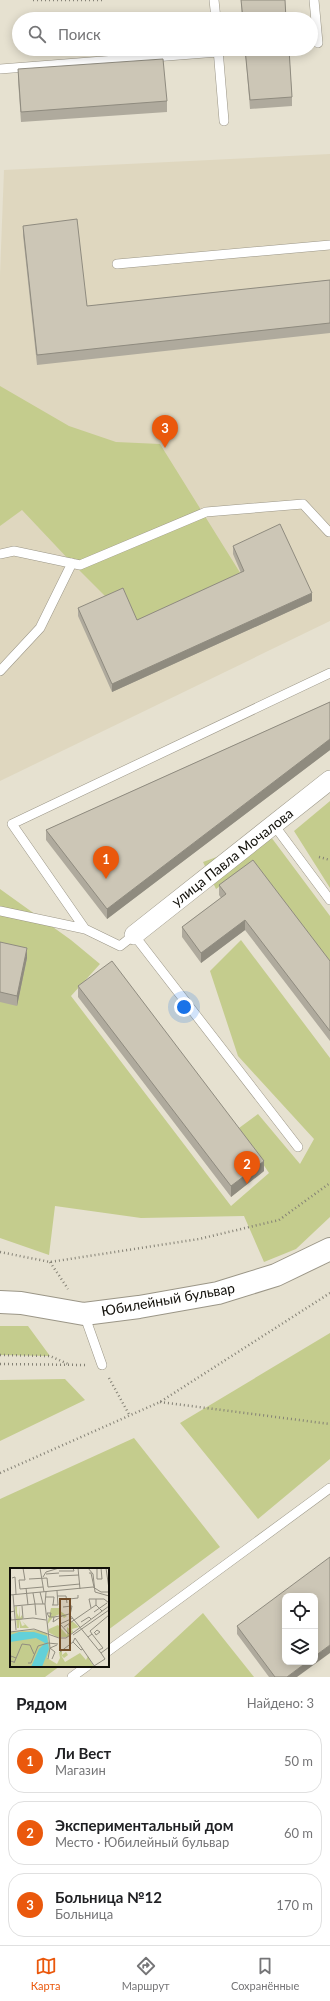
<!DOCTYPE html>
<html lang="ru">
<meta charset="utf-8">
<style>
:root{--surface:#fff;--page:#f6f6f6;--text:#202124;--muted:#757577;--line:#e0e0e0;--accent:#ea580c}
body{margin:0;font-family:Lato,sans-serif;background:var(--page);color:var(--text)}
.controls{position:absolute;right:12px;bottom:12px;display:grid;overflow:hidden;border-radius:8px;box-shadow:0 2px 10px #0003}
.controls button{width:36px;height:36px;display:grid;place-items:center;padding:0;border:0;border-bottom:1px solid var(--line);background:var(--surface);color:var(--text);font:20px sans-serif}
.you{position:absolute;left:184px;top:1007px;width:14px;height:14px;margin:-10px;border:3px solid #fff;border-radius:50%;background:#1a73e8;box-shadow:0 0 0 6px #1a73e833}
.badge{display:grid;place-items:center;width:26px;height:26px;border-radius:50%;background:var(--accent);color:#fff;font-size:13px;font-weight:700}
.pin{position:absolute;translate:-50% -33px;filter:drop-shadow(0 1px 2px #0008)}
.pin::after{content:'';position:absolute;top:21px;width:14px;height:12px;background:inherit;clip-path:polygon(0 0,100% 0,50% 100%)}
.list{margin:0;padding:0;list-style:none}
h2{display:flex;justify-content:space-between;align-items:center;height:52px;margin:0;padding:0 16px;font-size:17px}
h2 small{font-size:13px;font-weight:400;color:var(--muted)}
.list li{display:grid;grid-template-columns:26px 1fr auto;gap:12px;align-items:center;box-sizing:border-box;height:64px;margin:0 8px 8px;padding:0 8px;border:1px solid var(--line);border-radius:16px}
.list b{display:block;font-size:15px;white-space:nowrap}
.list p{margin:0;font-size:13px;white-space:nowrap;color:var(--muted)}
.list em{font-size:13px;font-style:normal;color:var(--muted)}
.icon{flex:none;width:22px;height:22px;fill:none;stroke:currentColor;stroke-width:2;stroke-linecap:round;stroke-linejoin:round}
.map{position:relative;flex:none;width:330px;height:1677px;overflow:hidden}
.search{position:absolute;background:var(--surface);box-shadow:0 2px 10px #0003;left:12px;right:12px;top:12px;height:44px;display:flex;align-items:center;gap:10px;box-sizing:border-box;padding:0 14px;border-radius:22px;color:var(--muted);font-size:15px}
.sheet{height:268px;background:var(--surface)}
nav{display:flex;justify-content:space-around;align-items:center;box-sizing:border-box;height:56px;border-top:1px solid var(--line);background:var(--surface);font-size:11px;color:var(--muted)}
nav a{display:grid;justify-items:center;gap:2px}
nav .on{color:var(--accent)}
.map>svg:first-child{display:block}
.built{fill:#dfd7bf}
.green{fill:#c4cc8d}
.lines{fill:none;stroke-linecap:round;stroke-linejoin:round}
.lane-casing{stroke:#9b9687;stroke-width:10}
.street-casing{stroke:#9b9687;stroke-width:20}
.secondary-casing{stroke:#9b9687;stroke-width:24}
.path{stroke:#848175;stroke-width:2.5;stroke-dasharray:1 3;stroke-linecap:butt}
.lane{stroke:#fff;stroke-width:9}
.street{stroke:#fff;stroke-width:19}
.secondary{stroke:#fff;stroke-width:22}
.wall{fill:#afaa9d}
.shaded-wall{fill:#8f8b7f}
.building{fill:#ccc6b6;stroke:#8f8b7f}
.labels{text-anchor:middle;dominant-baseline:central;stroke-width:3;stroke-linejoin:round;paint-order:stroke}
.street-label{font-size:14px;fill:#110f09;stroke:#fff}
.inset-road{fill:none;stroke:#918d80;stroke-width:1}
.view{fill:#724d28;fill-opacity:0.15;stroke:#724d28;stroke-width:2}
.inset-edge{fill:none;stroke:#110f09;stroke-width:2}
</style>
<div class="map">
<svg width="330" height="1677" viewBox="0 0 330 1677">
<rect width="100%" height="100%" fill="#e6e1d0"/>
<path class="built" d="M 330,154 L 330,621 L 0,781 L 0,275 L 4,170 Z"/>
<path class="green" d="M 0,386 L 69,426 L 116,442 L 160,444 L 244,579 L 137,628 L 72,563 L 22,510 L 0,526 Z
M 330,801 L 330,888 L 294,831 Z
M 271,837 L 330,916 L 330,969 L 251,865 L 216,889 L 203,862 Z
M 0,889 L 71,940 L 100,964 L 71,996 L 231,1206 L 269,1173 L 239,1128 L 258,1114 L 300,1164 L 314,1139 L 238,1056 L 210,971 L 241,940 L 330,1058 L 330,1217 L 296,1249 L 264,1262 L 244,1216 L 141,1218 L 55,1206 L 49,1255 L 0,1238 Z
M 0,1326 L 28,1326 L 50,1356 L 0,1355 Z
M 330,1333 L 330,1459 L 258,1519 L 180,1423 Z
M 65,1379 L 85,1400 L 0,1441 L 0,1380 Z
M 134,1438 L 220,1547 L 108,1630 L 108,1569 L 11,1569 L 11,1666 L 60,1666 L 45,1677 L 0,1677 L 0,1499 Z
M 203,1613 L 254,1677 L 134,1677 Z"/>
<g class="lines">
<defs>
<path id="lane" d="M 214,0 L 216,19
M 314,0 L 318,43
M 218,49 L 224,121
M 0,69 L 218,52
M 117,264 L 330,245
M 0,554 L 14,551 L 80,565 L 206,512 L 303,504 L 329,532
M 0,671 L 40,628 L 72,563
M 274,825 L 330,900
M 0,911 L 85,929
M 298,1147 L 134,935 L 120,946 L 85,929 L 12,824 L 330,673
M 84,1314 L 102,1365
M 108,1651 L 330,1488
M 72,1677 L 87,1666"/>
<path id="street" d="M 134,935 L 330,780"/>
<path id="secondary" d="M 0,1302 L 21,1303 L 84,1314 L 139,1307 L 218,1293 L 276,1275 L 330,1249"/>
</defs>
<use href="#lane" class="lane-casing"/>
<use href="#street" class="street-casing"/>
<use href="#secondary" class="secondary-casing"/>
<path class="path" d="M 33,0 L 102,0
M 319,857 L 330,860
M 0,1252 L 50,1262 L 199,1239 L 279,1220 L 330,1183
M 50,1262 L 68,1289
M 0,1355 L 50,1356 L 68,1364
M 0,1364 L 86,1365
M 109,1378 L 130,1416
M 160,1402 L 330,1424
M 0,1473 L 160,1402 L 330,1293"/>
<use href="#lane" class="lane"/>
<use href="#street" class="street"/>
<use href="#secondary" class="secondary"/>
</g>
<path class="wall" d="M 241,0 L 285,0 L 286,19 L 242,19 Z
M 245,49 L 289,49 L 292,97 L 292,106 L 250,109 Z
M 18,69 L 167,101 L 167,112 L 21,122 L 18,80 Z
M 23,226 L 87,306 L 330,280 L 330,333 L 37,365 L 23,235 Z
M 233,546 L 312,601 L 112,692 L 78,616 L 78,608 L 137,620 L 241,573 L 233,554 Z
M 330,702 L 330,750 L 107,919 L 46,840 L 46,830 Z
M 219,885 L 330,961 L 330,1041 L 245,930 L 201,963 L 182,937 L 182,927 L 221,898 L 219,895 Z
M 0,942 L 27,958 L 17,1006 L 0,1002 Z
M 78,986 L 264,1171 L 231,1197 L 78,997 Z
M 237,1626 L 297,1677 L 269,1677 L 237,1634 Z"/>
<path class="shaded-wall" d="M 312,593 L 312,601 L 112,692 L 112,684 Z
M 330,739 L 330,750 L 107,919 L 107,909 Z
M 245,920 L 245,930 L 201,963 L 201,953 Z
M 27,948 L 27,958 L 17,1006 L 17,996 Z
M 264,1161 L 264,1171 L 231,1197 L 231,1186 Z
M 330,1645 L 330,1653 L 297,1677 L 287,1677 L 307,1662 L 315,1662 L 315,1656 Z"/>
<path class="building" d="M 241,0 L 285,0 L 286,19 L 243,19 Z
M 245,49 L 289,49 L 292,97 L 250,100 Z
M 163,59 L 167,101 L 21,112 L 18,69 Z
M 77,219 L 87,306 L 330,280 L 330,323 L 37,355 L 23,226 Z
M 280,524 L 312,593 L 112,684 L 78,608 L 123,588 L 137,620 L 244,571 L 233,546 Z
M 330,702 L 330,739 L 107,909 L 46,830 Z
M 253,860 L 330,961 L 330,1031 L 245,920 L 201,953 L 182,927 L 226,894 L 219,885 Z
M 0,942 L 27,948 L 17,996 L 0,992 Z
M 112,961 L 264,1161 L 231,1186 L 78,986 Z
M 330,1557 L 330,1645 L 315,1656 L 315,1596 L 285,1596 L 285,1662 L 307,1662 L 287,1677 L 275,1677 L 237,1626 Z"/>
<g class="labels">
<g class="street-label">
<text transform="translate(232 857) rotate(-38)">улица Павла Мочалова</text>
<text transform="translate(168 1299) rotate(-10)">Юбилейный бульвар</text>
</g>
</g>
<g transform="translate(10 1568)">
<rect width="99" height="99" fill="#e6e1d0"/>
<path d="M 7,38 L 7,45 L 9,49 L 9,38 L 10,50 L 12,47 L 13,51 L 10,52 L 12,58 L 15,57 L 12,53 L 19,60 L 10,60 L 9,51 L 9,60 L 7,60 L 5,39 ZM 41,40 L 50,40 L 49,42 L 57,48 L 54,50 L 50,46 L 43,49 L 37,57 ZM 62,53 L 69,59 L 62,61 L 63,64 L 58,69 L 47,69 L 38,64 L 39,61 L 48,57 L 57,67 L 57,59 L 62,63 L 58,57 ZM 25,62 L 37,65 L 40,81 L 37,90 L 47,96 L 46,98 L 50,90 L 49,84 L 52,83 L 52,87 L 56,84 L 58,87 L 54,90 L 51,87 L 55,94 L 70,85 L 76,92 L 78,88 L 84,99 L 0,99 L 0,64 Z" fill="#c4cc8d"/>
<path d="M 9,64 L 24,64 L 37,68 L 39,81 L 32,99 L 21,99 L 29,81 L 35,75 L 26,70 L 0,74 L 0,67 Z" fill="#63d0d8"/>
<path class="inset-road" d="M 13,0 L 15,12 L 9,12 L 10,21 L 33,19M 30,0 L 34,24M 68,0 L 70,21M 78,0 L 83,6 L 85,24 L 99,28M 87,0 L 87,11 L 92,11 L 91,0M 96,0 L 99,21M 49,3 L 64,3 L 63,0M 79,5 L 81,5 L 84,19M 36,6 L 49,5M 49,8 L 69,7M 33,9 L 36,4 L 49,0M 2,10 L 5,9 L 6,26M 19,11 L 37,10 L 38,19 L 70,16M 16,20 L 18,37M 30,24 L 33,36M 36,24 L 35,36 L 40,80 L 38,91M 23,25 L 25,36 L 35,36M 0,27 L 83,19 L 91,24 L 99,24M 3,27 L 6,62M 47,28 L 56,28 L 57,35M 36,29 L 44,29 L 43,37M 59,31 L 68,30 L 68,27M 85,31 L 94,31 L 99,35M 86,31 L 86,37 L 92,43M 42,37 L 48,37 L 47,23M 4,38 L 25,36 L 26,47M 12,38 L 13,50M 53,39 L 62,38 L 60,47 L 91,85 L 99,79M 81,40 L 79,31 L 85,31M 5,43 L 0,44 L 1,52 L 23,50 L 36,52M 84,44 L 97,35M 40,49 L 41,45 L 37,45 L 39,49 L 44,49 L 50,48 L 52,48 L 59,46 L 60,47M 44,49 L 43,54 L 52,48M 71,54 L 79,49 L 81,51M 54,59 L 86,37M 0,64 L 24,61 L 49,70 L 56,70 L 99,38M 84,65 L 87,62 L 90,64 L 86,67 L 85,65M 59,66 L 50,56 L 63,50M 82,66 L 93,80 L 89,82M 63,67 L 99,42M 78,69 L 82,66 L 80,63 L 99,47M 65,70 L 85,99M 65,70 L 63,74 L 71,82 L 73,81M 50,84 L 63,74M 42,91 L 45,84 L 40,80 L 47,77M 4,94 L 0,93 L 1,88 L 6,90M 4,95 L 12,76 L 20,77 L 24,86M 18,95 L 21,95 L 28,78 L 38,75 L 48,76M 84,98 L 95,91 L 91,85"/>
<path class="view" d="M 50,31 L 60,31 L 60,82 L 50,82 Z"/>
<rect width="99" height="99" class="inset-edge"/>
</g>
</svg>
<div class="controls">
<button><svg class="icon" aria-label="locate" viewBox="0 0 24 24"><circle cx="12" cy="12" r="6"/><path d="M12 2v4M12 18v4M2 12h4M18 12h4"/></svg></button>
<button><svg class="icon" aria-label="layers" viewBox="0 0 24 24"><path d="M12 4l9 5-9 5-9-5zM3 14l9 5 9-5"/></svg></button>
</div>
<div class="you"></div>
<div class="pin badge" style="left:106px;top:879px">1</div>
<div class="pin badge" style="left:247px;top:1184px">2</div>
<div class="pin badge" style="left:165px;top:448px">3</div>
<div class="search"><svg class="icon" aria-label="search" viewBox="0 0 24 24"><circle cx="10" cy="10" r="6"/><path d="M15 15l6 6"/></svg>Поиск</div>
</div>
<section class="sheet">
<h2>Рядом<small>Найдено: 3</small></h2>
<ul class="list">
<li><span class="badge">1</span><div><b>Ли Вест</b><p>Магазин</p></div><em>50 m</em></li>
<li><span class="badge">2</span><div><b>Экспериментальный дом</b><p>Место · Юбилейный бульвар</p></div><em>60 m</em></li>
<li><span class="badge">3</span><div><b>Больница №12</b><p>Больница</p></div><em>170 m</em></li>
</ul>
</section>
<nav>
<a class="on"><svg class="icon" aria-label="map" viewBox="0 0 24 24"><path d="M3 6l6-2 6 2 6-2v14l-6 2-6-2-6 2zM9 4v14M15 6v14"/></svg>Карта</a>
<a><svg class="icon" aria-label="directions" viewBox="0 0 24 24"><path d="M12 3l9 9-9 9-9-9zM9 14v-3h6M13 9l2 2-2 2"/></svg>Маршрут</a>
<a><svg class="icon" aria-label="saved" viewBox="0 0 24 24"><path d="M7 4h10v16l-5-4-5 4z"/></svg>Сохранённые</a>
</nav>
